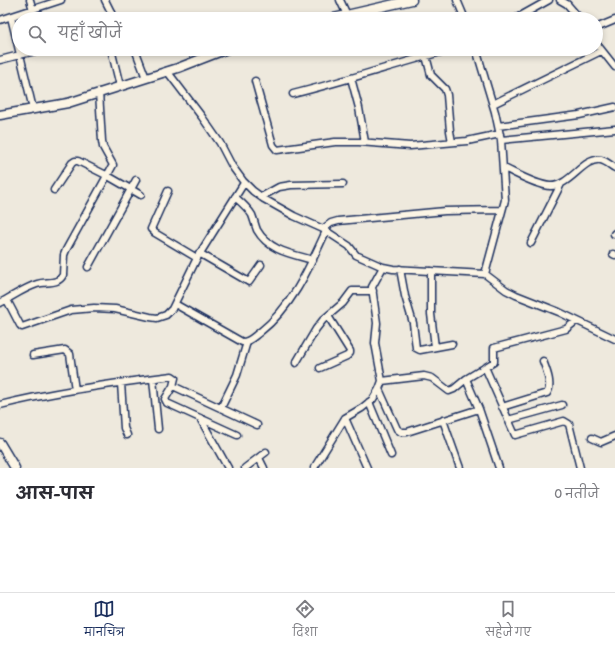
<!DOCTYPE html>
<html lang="hi">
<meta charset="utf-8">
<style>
:root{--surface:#fff;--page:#f7f7f7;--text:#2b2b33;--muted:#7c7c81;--line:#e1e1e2;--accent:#1b2f5e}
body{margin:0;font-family:Itim,"Playpen Sans Deva",sans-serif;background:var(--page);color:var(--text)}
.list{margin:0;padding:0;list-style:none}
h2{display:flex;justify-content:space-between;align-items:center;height:52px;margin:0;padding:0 16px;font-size:17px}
h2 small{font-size:13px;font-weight:400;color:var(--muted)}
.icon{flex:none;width:22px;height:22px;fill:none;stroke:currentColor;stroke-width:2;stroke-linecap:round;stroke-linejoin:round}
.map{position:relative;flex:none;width:615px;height:468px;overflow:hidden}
.search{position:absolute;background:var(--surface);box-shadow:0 2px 6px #0003;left:12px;right:12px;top:12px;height:44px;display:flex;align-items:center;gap:10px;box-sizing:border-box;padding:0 14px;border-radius:22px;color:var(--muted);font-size:15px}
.sheet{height:124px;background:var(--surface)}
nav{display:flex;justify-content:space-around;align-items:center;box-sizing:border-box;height:56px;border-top:1px solid var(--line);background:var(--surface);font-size:11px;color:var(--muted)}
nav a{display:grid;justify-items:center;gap:2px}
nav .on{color:var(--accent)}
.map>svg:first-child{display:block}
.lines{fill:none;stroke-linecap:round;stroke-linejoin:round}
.street-casing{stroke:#1b2f5e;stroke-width:9}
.secondary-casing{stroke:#1b2f5e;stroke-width:11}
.street{stroke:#fcf5e5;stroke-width:6}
.secondary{stroke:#fcf5e5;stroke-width:8}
</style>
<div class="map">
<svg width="615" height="468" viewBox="0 0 615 468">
<rect width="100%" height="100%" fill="#eee9dd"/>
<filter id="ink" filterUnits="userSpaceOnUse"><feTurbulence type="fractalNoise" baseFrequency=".025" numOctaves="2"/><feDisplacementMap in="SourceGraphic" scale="8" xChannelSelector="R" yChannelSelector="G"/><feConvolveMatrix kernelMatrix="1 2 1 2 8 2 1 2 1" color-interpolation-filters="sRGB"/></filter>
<g filter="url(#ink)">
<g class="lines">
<defs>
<path id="street" d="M 30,0 L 33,10
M 105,0 L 111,12 L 111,19
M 340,0 L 347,15
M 457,0 L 465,19
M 560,0 L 567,4 L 580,19
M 11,17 L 33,109
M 515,19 L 549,0
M 0,20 L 61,0
M 596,28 L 615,20
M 596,43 L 615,67
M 111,49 L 120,86
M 135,49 L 146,78
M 476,49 L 495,112 L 501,140 L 505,200 L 485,274
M 426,56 L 431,75 L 445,89 L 447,95 L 450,131 L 452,142
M 0,60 L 43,49
M 167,71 L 202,117 L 220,143 L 232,166 L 243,181 L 253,191 L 264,199 L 294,216 L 323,229 L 349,246 L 356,255 L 383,267 L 393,269 L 485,274 L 506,290 L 516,295 L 559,312 L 615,339
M 351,78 L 359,108 L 365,142
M 255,81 L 273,145 L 277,150 L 335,142 L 359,142 L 410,146 L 467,141 L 500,134
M 293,94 C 346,81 399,63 452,49
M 493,104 L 601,51
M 498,126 L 579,115 L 615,107
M 501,140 L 615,129
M 504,168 C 517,174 536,185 550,186 C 570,187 583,157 601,160 C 606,161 610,165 615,168
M 54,190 L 72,163 L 75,161 L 78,161 L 108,176 L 141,195
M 168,191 L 151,229 L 155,233 L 197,258 L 244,183
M 235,197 C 242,203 248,208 252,215 C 254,220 255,225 257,230 C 269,251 292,254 313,260
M 261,197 L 279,187 L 291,185 L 343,184
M 323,229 L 331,223 L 338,221 L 445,211 L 502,210
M 614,234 L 615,233
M 531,243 L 561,184
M 199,253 L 249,282 L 261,265
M 613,254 L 615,255
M 88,267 L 136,180
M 400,269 L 405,296 L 413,323 L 416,348 L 420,350 L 452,344
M 431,271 L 431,314 L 435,347
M 7,300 L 20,325 L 22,327 L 71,310 L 94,308 L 115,309 L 150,317 L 157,318 L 166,315 L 172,309 L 197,258
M 0,303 C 12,297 24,288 37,284 C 47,281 58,285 63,275 L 64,255 L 66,250 L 113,165 L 103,147 L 102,141 L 99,92
M 175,304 L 242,342 C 250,342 254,336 260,332 C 293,306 309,268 326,231
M 33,355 L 65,350 L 70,354 L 75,390
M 296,363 L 316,329 L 323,320 L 343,303 L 352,291 L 373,291
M 485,367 L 515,435 L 564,421 L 569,424 L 580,468
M 320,368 L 347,356 L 350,353 L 350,351 L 328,316
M 153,379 L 158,429
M 466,379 L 479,409 L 499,468
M 382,381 L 424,376 L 432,378 L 449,391 L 454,389 L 466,379 L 494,362 L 494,348 L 566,329 L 576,321
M 121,383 L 124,428 L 127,435
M 173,386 L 165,399 L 167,403 L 237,435
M 379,389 L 397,429 L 401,432 L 407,432 L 479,409
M 369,402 L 391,455
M 0,405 C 56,391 114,383 172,376 L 175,378 L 173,386 L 257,425
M 502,407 L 547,393 C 553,385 546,369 543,361
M 221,408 L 237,375 L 247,342
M 200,418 L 228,468
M 345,418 L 367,468
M 443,420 L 460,468
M 508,420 L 562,405
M 592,438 L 601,442 L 615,436
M 259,458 L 264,468
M 245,468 L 266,452
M 314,468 L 345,418 L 362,408 L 373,399 L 379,389 L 382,381 L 375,343 L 377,323 L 372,287 L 383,267"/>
<path id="secondary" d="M 329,19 L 412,0
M 0,115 L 68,103 L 178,68 L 227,49
M 0,443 L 15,468"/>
</defs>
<use href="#street" class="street-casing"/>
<use href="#secondary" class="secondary-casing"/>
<use href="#street" class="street"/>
<use href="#secondary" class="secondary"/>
</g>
</g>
</svg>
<div class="search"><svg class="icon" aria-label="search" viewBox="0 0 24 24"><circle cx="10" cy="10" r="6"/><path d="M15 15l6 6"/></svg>यहाँ खोजें</div>
</div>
<section class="sheet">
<h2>आस-पास<small>0 नतीजे</small></h2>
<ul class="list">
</ul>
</section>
<nav>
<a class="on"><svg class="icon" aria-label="map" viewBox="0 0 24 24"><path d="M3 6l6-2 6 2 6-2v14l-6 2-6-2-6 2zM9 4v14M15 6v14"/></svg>मानचित्र</a>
<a><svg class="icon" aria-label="directions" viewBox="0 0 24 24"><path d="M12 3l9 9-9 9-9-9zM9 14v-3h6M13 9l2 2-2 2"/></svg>दिशा</a>
<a><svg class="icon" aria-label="saved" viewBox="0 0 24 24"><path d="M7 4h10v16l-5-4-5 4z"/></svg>सहेजे गए</a>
</nav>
